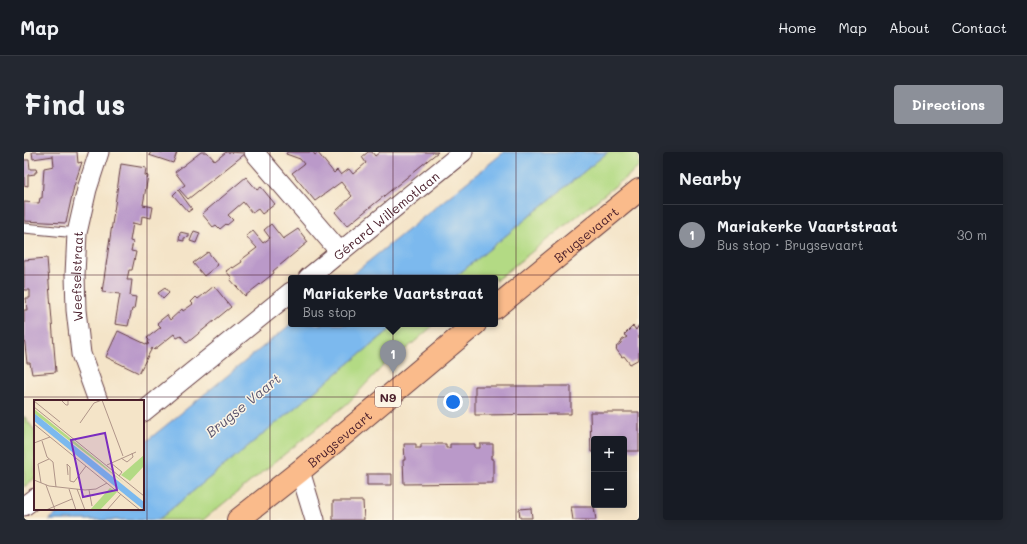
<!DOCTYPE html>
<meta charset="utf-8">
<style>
:root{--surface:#171b24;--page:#242831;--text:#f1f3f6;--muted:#9ea1a6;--line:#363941;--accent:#8c9099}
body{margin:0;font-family:Mali,sans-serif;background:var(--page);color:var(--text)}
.controls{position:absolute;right:12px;bottom:12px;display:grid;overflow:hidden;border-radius:4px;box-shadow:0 2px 10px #0003}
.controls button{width:36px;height:36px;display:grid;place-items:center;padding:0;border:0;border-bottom:1px solid var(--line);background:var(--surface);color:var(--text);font:20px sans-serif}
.you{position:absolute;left:429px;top:250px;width:14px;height:14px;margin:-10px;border:3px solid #fff;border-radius:50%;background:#1a73e8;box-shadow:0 0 0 6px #1a73e833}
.badge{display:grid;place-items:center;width:26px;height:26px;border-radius:50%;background:var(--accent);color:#fff;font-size:13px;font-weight:700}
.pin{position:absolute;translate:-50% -33px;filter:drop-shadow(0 1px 2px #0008)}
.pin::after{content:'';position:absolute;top:21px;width:14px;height:12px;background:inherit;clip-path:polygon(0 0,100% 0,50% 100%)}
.popup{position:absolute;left:264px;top:123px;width:210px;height:52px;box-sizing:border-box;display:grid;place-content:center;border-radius:4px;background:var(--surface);filter:drop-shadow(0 1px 3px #0005);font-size:13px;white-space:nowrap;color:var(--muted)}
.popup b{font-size:15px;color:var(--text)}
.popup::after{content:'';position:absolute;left:50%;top:100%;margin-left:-8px;border:8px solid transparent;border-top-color:var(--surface)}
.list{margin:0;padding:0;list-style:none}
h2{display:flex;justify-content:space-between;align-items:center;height:52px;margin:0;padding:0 16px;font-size:17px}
h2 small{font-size:13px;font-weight:400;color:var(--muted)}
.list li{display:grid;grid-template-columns:26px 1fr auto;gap:12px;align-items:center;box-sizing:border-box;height:60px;padding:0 16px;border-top:1px solid var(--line)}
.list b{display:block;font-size:15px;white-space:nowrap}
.list p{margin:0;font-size:13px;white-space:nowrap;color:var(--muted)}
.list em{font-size:13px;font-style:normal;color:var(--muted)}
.map{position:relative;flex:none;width:615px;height:368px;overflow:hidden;border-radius:4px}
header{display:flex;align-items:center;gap:24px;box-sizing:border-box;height:56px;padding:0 20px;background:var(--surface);border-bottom:1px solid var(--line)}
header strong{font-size:19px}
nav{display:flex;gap:22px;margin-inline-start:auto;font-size:14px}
.intro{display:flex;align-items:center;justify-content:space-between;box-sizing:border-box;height:96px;padding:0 24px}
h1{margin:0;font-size:28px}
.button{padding:10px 18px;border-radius:4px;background:var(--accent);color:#fff;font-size:14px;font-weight:700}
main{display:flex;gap:24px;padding:0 24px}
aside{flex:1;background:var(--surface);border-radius:4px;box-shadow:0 2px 10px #0003}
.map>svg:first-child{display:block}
.green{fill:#b3da84;stroke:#7e7c58}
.water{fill:#7bb9ee;stroke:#626c8c}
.building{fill:#ba99c9}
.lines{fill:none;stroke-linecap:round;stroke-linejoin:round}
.lane-casing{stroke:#643d43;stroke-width:11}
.street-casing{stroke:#643d43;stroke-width:21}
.primary-casing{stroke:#643d43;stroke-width:24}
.lane{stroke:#fff;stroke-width:9}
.street{stroke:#fff;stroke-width:19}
.primary{stroke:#fabb8b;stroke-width:22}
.grid{fill:none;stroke:#4a1f2b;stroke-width:1;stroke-opacity:0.55}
.labels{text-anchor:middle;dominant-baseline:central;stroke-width:3;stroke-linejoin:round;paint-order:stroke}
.shield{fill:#fcf5e5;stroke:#7f5f63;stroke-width:1}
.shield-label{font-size:12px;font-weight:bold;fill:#4a1f2b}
.street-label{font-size:13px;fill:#4a1f2b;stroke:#fcf5e5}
.water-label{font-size:14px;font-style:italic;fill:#5b556f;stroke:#fcf5e5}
.inset-road{fill:none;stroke:#b09589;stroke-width:1}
.view{fill:#7b2cbf;fill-opacity:0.15;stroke:#7b2cbf;stroke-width:2}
.inset-edge{fill:none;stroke:#4a1f2b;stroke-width:2}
</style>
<header>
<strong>Map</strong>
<nav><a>Home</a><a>Map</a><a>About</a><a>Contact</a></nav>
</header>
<div class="intro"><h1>Find us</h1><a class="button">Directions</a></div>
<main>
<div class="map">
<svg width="615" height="368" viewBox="0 0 615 368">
<rect width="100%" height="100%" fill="#fcf5e5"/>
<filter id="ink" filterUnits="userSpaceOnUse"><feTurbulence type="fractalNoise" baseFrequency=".025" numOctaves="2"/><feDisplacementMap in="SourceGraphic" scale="8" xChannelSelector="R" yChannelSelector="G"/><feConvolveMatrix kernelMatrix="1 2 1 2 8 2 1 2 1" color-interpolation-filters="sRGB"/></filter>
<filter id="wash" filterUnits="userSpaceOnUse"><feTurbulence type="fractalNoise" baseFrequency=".012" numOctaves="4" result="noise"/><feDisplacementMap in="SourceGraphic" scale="16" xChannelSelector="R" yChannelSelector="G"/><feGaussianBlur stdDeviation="0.9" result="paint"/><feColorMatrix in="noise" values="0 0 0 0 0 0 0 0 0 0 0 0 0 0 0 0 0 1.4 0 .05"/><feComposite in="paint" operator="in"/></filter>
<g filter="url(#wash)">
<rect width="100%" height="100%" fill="#f4e4c8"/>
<path class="green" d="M 584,0 L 615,0 L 615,15 L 471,129 L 471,126 L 430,126 Z
M 373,172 L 411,172 L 381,198 L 375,197 L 324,251 L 179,368 L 134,368 Z
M 0,264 L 11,279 L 11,326 L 0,335 Z"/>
<path class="water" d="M 480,0 L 584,0 L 430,126 L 324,126 Z
M 267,172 L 373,172 L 134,368 L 25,368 L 39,357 L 119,357 L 119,292 Z"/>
<g id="blocks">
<path class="building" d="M 8,0 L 53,0 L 54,11 L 58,10 L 50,34 L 42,71 L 0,69 L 0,50 L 15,51 L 16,46 L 18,46 L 20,16 L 30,14 L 29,4 L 9,7 Z
M 127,0 L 153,0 L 149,11 L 125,3 Z
M 177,0 L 183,0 L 191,9 L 202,0 L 222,1 L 164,47 L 155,37 L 161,33 L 151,20 Z
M 263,0 L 289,0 L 291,3 L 294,1 L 310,21 L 313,18 L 317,23 L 325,17 L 329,22 L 342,11 L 338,5 L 344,0 L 348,0 L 351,4 L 356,0 L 414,0 L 323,74 L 311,60 L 328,44 L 317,30 L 291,49 L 268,21 L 280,12 L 276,7 L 262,2 Z
M 0,8 L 5,8 L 6,17 L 12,17 L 13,20 L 11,20 L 11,22 L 4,23 L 4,34 L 0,33 Z
M 97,12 L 122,16 L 121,23 L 124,24 L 119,53 L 129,55 L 127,66 L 118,64 L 117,73 L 109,71 L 106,89 L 109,90 L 107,99 L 112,100 L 108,118 L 105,118 L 103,128 L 108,128 L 106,144 L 112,145 L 110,157 L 108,157 L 104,174 L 91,172 L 96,142 L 78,140 Z
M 222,25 L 233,38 L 237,35 L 251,52 L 238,62 L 234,57 L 228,61 L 219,50 L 204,63 L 209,68 L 203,73 L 202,72 L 196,77 L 192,73 L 189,75 L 178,62 Z
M 154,38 L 168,57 L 164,60 L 149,43 Z
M 247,72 L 259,87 L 274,77 L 284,90 L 249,119 L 250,121 L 221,144 L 206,127 L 208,126 L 202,119 L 208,115 L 209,116 L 218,110 L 217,108 L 233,96 L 222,84 L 229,79 L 239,91 L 246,86 L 240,78 Z
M 170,79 L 176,81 L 172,91 L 166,89 Z
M 156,80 L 165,82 L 165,85 L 160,86 L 160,89 L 155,88 Z
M 184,100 L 194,113 L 180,124 L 169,111 Z
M 23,106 L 32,220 L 8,222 L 6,211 L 3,211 L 0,184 L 0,158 L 3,158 L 2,146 L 6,146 L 6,138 L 0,138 L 0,108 Z
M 190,134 L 207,155 L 163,191 L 157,184 L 153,186 L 150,182 L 130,198 L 128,196 L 115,221 L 82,205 L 94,179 L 124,193 L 125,188 L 123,186 L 137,175 L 133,171 L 143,163 L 146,168 L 158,157 L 159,159 L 169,152 L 167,150 L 172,145 L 174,147 Z
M 141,136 L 145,141 L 139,147 L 134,141 Z
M 615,173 L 615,207 L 606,212 L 600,204 L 598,205 L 592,197 L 593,196 L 592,195 L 597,191 L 598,188 L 603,185 L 600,183 L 609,174 L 612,178 Z
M 451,234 L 547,234 L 547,262 L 451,263 Z
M 566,260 L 615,260 L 615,299 L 600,299 L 600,287 L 570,287 L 570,300 L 567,300 Z
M 380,292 L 392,292 L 392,296 L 397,296 L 397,292 L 422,292 L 422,296 L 426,296 L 426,292 L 451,292 L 451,296 L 456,296 L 456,292 L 469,292 L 469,303 L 467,303 L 467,307 L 469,307 L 469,331 L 380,332 L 379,308 L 381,308 Z
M 343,322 L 368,322 L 368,333 L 343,333 Z
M 309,349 L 339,349 L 340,368 L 309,368 Z
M 547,355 L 570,355 L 572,368 L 549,368 Z
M 507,356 L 508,366 L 496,366 L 495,357 Z"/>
</g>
</g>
<g filter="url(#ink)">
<use href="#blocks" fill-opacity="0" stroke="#643d43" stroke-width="1"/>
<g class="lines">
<defs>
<path id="lane" d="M 0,76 L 53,81"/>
<g id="street">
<path d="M 230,0 L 316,100"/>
<path id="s1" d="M 284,126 L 439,0"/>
<path id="s2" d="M 74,249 L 57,202 L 52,158 L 51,123 L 53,81 L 63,37 L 75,0"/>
<path d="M 119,260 L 267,140"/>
<path d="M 276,319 L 291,368"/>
<path d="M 0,354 L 11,346"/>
</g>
<g id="primary">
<path id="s3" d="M 471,156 L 615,38"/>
<path id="s4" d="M 214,368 L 276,319 L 451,172"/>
</g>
</defs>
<use href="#lane" class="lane-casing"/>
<use href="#street" class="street-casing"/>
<use href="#primary" class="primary-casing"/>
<use href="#lane" class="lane"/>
<use href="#street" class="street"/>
<use href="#primary" class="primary"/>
</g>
</g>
<path class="grid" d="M 123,0 L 123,368M 246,0 L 246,368M 369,0 L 369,368M 492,0 L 492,368M 0,123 L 615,123M 0,245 L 615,245"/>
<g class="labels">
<rect class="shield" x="351" y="235" width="26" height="20" rx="3"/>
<g class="shield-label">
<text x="364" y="245">N9</text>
</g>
<g class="street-label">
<text stroke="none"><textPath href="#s1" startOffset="100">Gérard Willemotlaan</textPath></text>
<text stroke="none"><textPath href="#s3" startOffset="117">Brugsevaart</textPath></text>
<text stroke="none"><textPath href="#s2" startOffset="128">Weefselstraat</textPath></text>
<text stroke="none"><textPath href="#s4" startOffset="130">Brugsevaart</textPath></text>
</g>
<g class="water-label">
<text transform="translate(219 253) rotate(-39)">Brugse Vaart</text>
</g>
</g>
<g transform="translate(10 248)">
<rect width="110" height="110" fill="#f4e4c8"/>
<path d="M 0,9 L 66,62 L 90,83 L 0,13 ZM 110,55 L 110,66 L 96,81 L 87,75 ZM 76,88 L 83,92 L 66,110 L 56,110 Z" fill="#b3da84"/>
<path d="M 0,13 L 110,102 L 110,110 L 0,21 Z" fill="#7bb9ee"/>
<path class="inset-road" d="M 27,0 L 32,5 L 34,5 L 34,0M 68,0 L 89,56M 0,1 L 26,22M 0,7 L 110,96M 46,23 L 60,3 L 68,0M 0,24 L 106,110M 8,41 L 13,57 L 19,62 L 22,87M 0,43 L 16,37M 87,58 L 93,62 L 99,57 L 98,53M 77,63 L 88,72 L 85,76M 73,65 L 102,52M 34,75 L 33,64 L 36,67 L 36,81 L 40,82 L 52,66M 0,80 L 15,86 L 51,90 L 62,89 L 73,83M 7,83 L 4,64 L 15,59M 12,85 L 21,110M 35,89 L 42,110M 43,89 L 51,110M 55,90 L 58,106M 12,110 L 38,99M 73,110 L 87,94"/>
<path class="view" d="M 71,33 L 83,90 L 49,97 L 37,40 Z"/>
<rect width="110" height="110" class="inset-edge"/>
</g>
</svg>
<div class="controls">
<button>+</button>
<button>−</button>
</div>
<div class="you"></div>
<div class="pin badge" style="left:369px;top:221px">1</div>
<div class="popup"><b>Mariakerke Vaartstraat</b>Bus stop</div>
</div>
<aside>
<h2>Nearby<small></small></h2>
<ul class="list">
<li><span class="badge">1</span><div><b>Mariakerke Vaartstraat</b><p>Bus stop · Brugsevaart</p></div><em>30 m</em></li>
</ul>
</aside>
</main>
